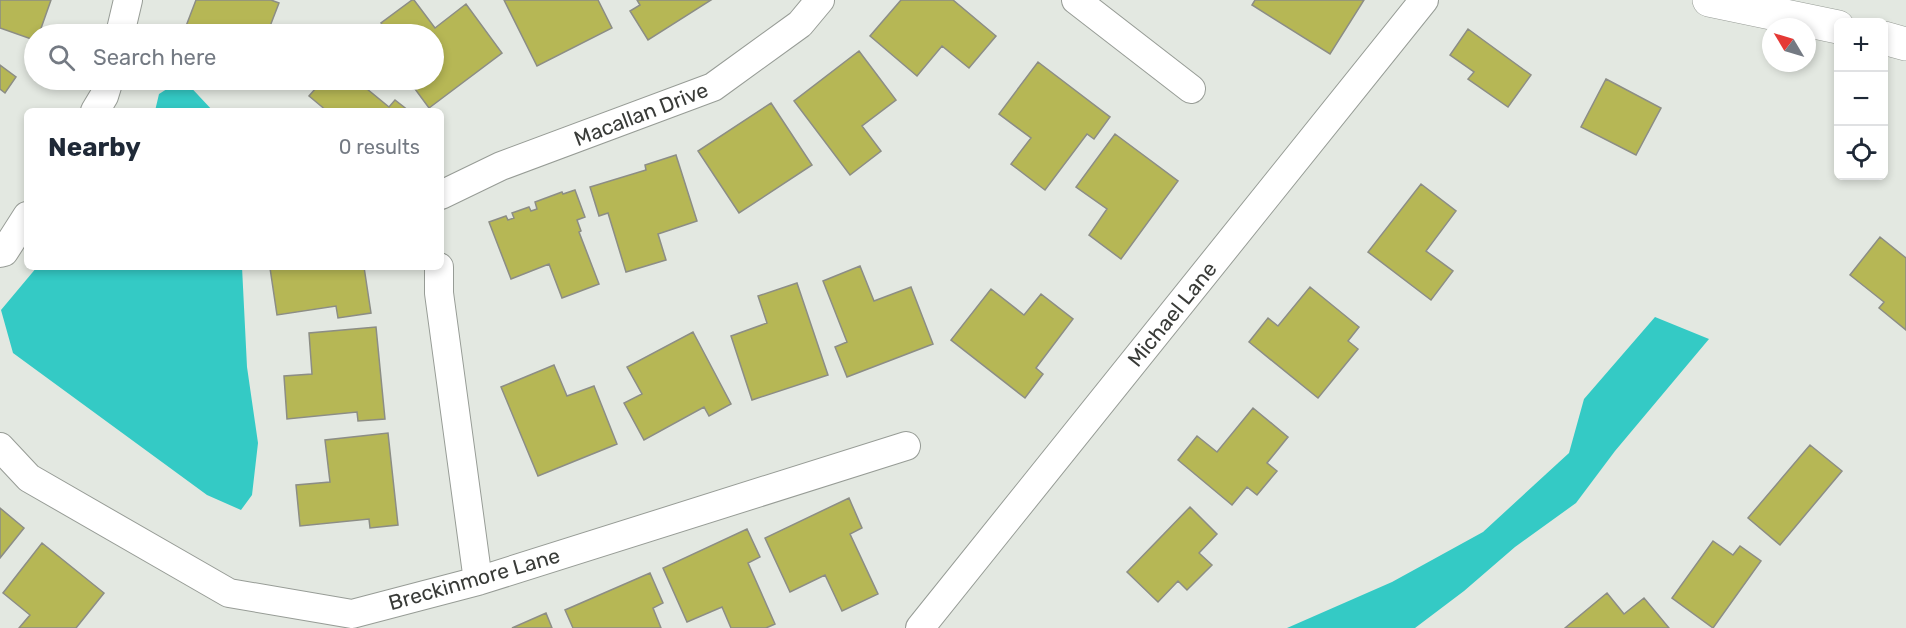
<!DOCTYPE html>
<meta charset="utf-8">
<style>
:root{--surface:#fff;--page:#f2f2f3;--text:#1f2937;--muted:#747a83;--line:#e0e1e3}
body{margin:0;font-family:Rubik,sans-serif;background:var(--page);color:var(--text)}
.controls{position:absolute;right:18px;top:18px;display:grid;overflow:hidden;border-radius:9px;box-shadow:0 3px 9px #0003}
.controls button{width:54px;height:54px;display:grid;place-items:center;padding:0;border:0;border-bottom:2px solid var(--line);background:var(--surface);color:var(--text);font:30px sans-serif}
.compass{position:absolute;left:1762px;top:18px;width:54px;height:54px;border-radius:50%;background:var(--surface);box-shadow:0 3px 9px #0003;rotate:308deg}
.list{margin:0;padding:0;list-style:none}
h2{display:flex;justify-content:space-between;align-items:center;height:78px;margin:0;padding:0 24px;font-size:26px}
h2 small{font-size:20px;font-weight:400;color:var(--muted)}
.icon{flex:none;width:33px;height:33px;fill:none;stroke:currentColor;stroke-width:2;stroke-linecap:round;stroke-linejoin:round}
.map{position:relative;flex:none;width:1906px;height:628px;overflow:hidden}
.search{position:absolute;background:var(--surface);box-shadow:0 3px 9px #0003;left:24px;top:24px;width:420px;height:66px;display:flex;align-items:center;gap:15px;box-sizing:border-box;padding:0 21px;border-radius:33px;color:var(--muted);font-size:22px}
.panel{position:absolute;background:var(--surface);box-shadow:0 3px 9px #0003;left:24px;top:108px;width:420px;height:162px;border-radius:9px}
.map>svg:first-child{display:block}
.water{fill:#34cac5}
.building{fill:#b6b755;stroke:#8c8d85;stroke-width:1.5}
.lines{fill:none;stroke-linecap:round;stroke-linejoin:round}
.minor-casing{stroke:#979c96;stroke-width:30}
.tertiary-casing{stroke:#979c96;stroke-width:34}
.minor{stroke:#fff;stroke-width:28}
.tertiary{stroke:#fff;stroke-width:33}
.labels{text-anchor:middle;dominant-baseline:central;stroke-width:6;stroke-linejoin:round;paint-order:stroke}
.street-label{font-size:21px;fill:#393b38;stroke:#fff}
</style>
<div class="map">
<svg width="1906" height="628" viewBox="0 0 1906 628">
<rect width="100%" height="100%" fill="#e3e8e1"/>
<path class="water" d="M 181,80 L 184,80 L 213,111 L 155,111 L 159,94 Z
M 37,267 L 242,267 L 247,367 L 258,443 L 252,495 L 241,510 L 207,495 L 13,353 L 1,310 Z
M 1655,317 L 1709,339 L 1615,451 L 1576,503 L 1515,547 L 1464,591 L 1415,628 L 1287,628 L 1392,582 L 1483,532 L 1569,453 L 1584,399 Z"/>
<path class="building" d="M 0,0 L 51,0 L 39,34 L 34,34 L 34,40 L 0,28 Z
M 196,0 L 271,0 L 279,3 L 267,34 L 183,34 Z
M 412,0 L 414,0 L 435,28 L 466,4 L 502,53 L 429,108 L 412,85 L 419,80 L 434,80 L 434,34 L 389,34 L 381,23 Z
M 504,0 L 598,0 L 612,28 L 537,66 Z
M 637,0 L 711,0 L 648,40 L 630,11 L 640,5 Z
M 901,0 L 953,0 L 996,36 L 969,68 L 942,46 L 917,76 L 870,36 Z
M 1255,0 L 1364,0 L 1330,54 L 1252,5 Z
M 1468,29 L 1531,75 L 1508,107 L 1468,79 L 1474,72 L 1450,55 Z
M 859,51 L 896,100 L 862,126 L 881,151 L 850,175 L 794,101 Z
M 1038,62 L 1110,117 L 1094,139 L 1087,134 L 1045,190 L 1011,164 L 1031,138 L 999,114 Z
M 0,65 L 16,77 L 5,93 L 0,89 Z
M 1606,79 L 1661,108 L 1636,155 L 1581,127 Z
M 323,80 L 356,80 L 389,107 L 395,100 L 409,111 L 327,111 L 309,96 Z
M 771,103 L 812,165 L 739,213 L 698,151 Z
M 1115,134 L 1178,181 L 1121,259 L 1089,235 L 1107,209 L 1076,187 Z
M 676,155 L 697,221 L 658,234 L 666,260 L 626,272 L 608,213 L 599,216 L 590,187 L 646,170 L 645,165 Z
M 1421,184 L 1456,211 L 1426,251 L 1453,271 L 1431,300 L 1368,252 Z
M 575,190 L 585,217 L 577,220 L 581,231 L 579,232 L 599,284 L 562,298 L 549,264 L 511,279 L 489,222 L 506,216 L 508,220 L 514,218 L 512,213 L 529,207 L 531,211 L 537,209 L 535,202 L 562,192 L 563,194 Z
M 1880,237 L 1906,258 L 1906,330 L 1879,308 L 1884,302 L 1850,275 Z
M 860,266 L 874,301 L 911,287 L 933,344 L 847,377 L 835,347 L 847,342 L 823,281 Z
M 364,267 L 371,313 L 338,318 L 336,306 L 277,315 L 270,268 Z
M 797,283 L 828,375 L 752,400 L 731,336 L 767,323 L 758,296 Z
M 1310,287 L 1359,327 L 1348,341 L 1358,349 L 1318,398 L 1249,342 L 1268,318 L 1278,326 Z
M 991,289 L 1024,315 L 1041,294 L 1073,319 L 1036,368 L 1043,374 L 1025,398 L 951,340 Z
M 376,327 L 385,419 L 358,421 L 357,412 L 287,419 L 284,376 L 312,374 L 309,333 Z
M 693,332 L 731,404 L 709,416 L 704,407 L 644,440 L 624,403 L 642,394 L 627,367 Z
M 554,365 L 567,396 L 594,386 L 617,444 L 538,476 L 501,387 Z
M 1253,408 L 1288,437 L 1267,463 L 1277,471 L 1257,495 L 1247,487 L 1232,505 L 1178,460 L 1197,436 L 1217,452 Z
M 388,433 L 398,525 L 370,528 L 369,519 L 300,526 L 296,485 L 330,482 L 325,440 Z
M 1810,445 L 1842,471 L 1780,545 L 1748,518 Z
M 849,498 L 862,528 L 850,534 L 878,594 L 842,611 L 825,575 L 790,592 L 765,538 Z
M 1190,507 L 1217,534 L 1199,553 L 1212,565 L 1187,590 L 1178,581 L 1158,602 L 1127,572 Z
M 0,508 L 24,528 L 0,558 Z
M 747,529 L 760,557 L 748,563 L 775,624 L 766,628 L 731,628 L 722,607 L 687,622 L 663,568 Z
M 1713,541 L 1733,555 L 1740,546 L 1761,561 L 1713,628 L 1672,598 Z
M 42,543 L 104,593 L 76,628 L 19,628 L 30,615 L 3,593 Z
M 650,573 L 663,603 L 653,608 L 661,628 L 573,628 L 565,610 Z
M 1607,593 L 1624,614 L 1644,598 L 1669,628 L 1565,628 Z
M 546,613 L 552,628 L 512,628 Z"/>
<g class="lines">
<defs>
<path id="minor" d="M 1076,0 L 1191,89
M 120,34 L 128,0
M 95,111 L 104,96 L 109,80
M 441,195 L 501,166 L 713,87 L 800,24 L 820,0
M 0,253 L 4,252 L 27,216
M 439,267 L 439,293 L 478,581
M 0,447 L 29,478 L 229,593 L 352,614 L 478,581 L 906,446
M 920,628 L 1424,0"/>
<path id="tertiary" d="M 1709,0 L 1838,27
M 1884,38 L 1906,44"/>
</defs>
<use href="#minor" class="minor-casing"/>
<use href="#tertiary" class="tertiary-casing"/>
<use href="#minor" class="minor"/>
<use href="#tertiary" class="tertiary"/>
</g>
<g class="labels">
<g class="street-label">
<text transform="translate(641 114) rotate(-21)">Macallan Drive</text>
<text transform="translate(1172 314) rotate(-51)">Michael Lane</text>
<text transform="translate(474 579) rotate(-16)">Breckinmore Lane</text>
</g>
</g>
</svg>
<div class="controls">
<button>+</button>
<button>−</button>
<button><svg class="icon" aria-label="locate" viewBox="0 0 24 24"><circle cx="12" cy="12" r="6"/><path d="M12 2v4M12 18v4M2 12h4M18 12h4"/></svg></button>
</div>
<svg class="compass" viewBox="-18 -18 36 36"><path d="M0-13l5 13h-10z" fill="#e53935"/><path d="M0 13l5-13h-10z" fill="#747a83"/></svg>
<div class="search"><svg class="icon" aria-label="search" viewBox="0 0 24 24"><circle cx="10" cy="10" r="6"/><path d="M15 15l6 6"/></svg>Search here</div>
<section class="panel">
<h2>Nearby<small>0 results</small></h2>
<ul class="list">
</ul>
</section>
</div>
